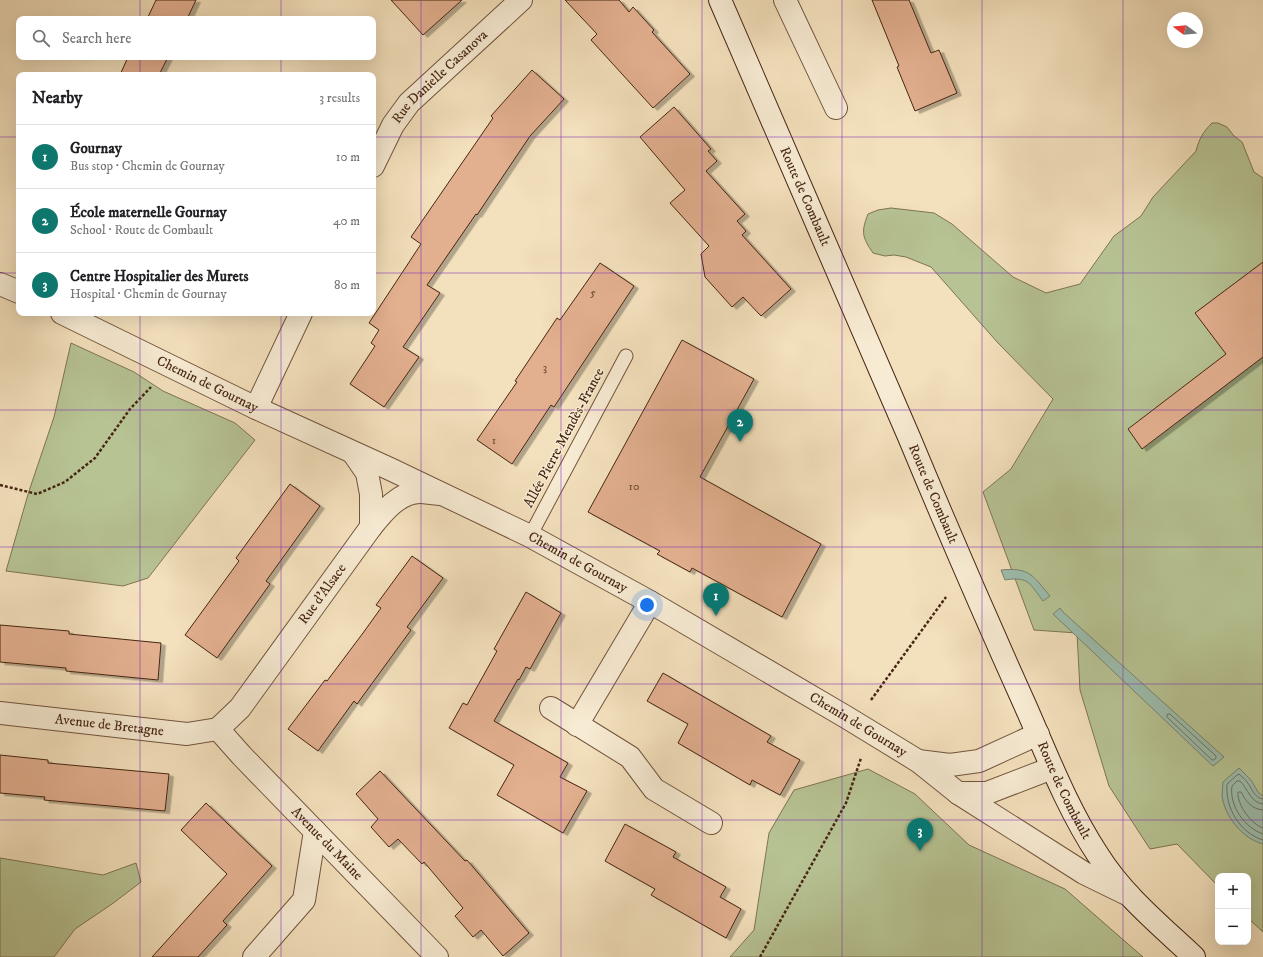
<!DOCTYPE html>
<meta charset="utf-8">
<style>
:root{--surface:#fff;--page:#f2f2f2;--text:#202124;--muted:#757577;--line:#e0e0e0;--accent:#0f766e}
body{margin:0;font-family:"IM FELL DW Pica",serif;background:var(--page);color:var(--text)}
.controls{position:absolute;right:12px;bottom:12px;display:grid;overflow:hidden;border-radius:8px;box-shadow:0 4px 16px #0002}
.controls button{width:36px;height:36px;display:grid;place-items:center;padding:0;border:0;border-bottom:1px solid var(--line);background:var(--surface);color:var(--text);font:20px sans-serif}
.compass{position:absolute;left:1167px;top:12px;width:36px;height:36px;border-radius:50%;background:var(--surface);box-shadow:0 4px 16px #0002;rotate:286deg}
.you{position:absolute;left:647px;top:605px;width:14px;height:14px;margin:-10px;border:3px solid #fff;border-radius:50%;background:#1a73e8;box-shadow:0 0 0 6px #1a73e833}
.badge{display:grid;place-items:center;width:26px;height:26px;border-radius:50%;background:var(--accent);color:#fff;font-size:13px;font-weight:700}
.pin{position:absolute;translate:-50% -33px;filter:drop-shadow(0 1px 2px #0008)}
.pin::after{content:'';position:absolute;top:21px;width:14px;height:12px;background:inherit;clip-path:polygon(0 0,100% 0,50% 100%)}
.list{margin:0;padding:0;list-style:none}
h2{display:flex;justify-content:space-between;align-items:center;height:52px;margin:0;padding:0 16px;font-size:17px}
h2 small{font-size:13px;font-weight:400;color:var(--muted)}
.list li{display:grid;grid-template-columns:26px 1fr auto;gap:12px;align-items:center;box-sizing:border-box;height:64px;padding:0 16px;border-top:1px solid var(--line)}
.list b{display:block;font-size:15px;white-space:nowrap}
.list p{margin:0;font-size:13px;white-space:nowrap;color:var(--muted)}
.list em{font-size:13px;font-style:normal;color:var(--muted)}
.icon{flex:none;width:22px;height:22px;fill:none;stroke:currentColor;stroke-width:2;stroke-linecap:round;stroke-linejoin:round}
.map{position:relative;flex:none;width:1263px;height:957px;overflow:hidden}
.search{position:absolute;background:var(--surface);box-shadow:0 4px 16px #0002;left:16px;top:16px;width:360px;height:44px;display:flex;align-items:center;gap:10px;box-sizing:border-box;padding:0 14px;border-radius:8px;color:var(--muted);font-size:15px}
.panel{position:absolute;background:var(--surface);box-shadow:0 4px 16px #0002;left:16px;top:72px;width:360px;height:244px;border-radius:8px}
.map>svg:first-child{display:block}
.green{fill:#b7c393;stroke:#7e7453}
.water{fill:#9cbdad;stroke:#7a816f}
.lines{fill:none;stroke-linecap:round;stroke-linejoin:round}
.shore{stroke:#717260;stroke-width:1}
.building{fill:#e2af8f;stroke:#462613;filter:url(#shadow)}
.service-casing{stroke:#71543d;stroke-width:15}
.minor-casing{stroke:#71543d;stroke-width:24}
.secondary-casing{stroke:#462613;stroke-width:24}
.path{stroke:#462613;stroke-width:2.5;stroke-dasharray:3 2;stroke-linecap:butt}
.service{stroke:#f7ebd3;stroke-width:13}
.minor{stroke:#f7ebd3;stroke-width:22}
.secondary{stroke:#f7ebd3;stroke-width:22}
.grid{fill:none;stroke:#7b2cbf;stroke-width:1;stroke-opacity:0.55}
.labels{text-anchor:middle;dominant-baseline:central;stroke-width:3;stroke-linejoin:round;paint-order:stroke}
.number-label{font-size:12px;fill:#6d4832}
.street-label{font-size:14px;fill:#462613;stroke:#f7ebd3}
</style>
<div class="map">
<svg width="1263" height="957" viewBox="0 0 1263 957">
<defs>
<filter id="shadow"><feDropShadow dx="4.5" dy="2.5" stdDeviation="0" flood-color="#0004"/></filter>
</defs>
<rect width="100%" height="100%" fill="#f3e0bc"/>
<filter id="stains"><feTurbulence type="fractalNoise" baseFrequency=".005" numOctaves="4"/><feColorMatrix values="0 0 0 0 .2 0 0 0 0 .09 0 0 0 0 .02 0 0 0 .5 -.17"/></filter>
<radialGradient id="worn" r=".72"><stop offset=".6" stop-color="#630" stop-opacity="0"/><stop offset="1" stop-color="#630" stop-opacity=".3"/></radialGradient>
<path class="green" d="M 1212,123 L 1218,123 L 1227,127 L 1234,136 L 1242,142 L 1254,172 L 1263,178 L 1263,932 L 1248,918 L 1248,876 L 1218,876 L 1218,886 L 1177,844 L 1150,849 L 1109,786 L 1080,690 L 1077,633 L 1034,630 L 983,492 L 1011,469 L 1053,399 L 998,343 L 931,267 L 906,257 L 894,255 L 885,256 L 873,253 C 862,237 861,232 868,214 L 878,210 L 891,208 L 934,213 L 952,224 L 1013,277 L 1046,293 L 1080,284 L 1114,236 L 1141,216 L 1153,197 L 1196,151 C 1199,139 1203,132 1212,123 Z
M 71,343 L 134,372 L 163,391 L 235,423 L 255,440 L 148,578 L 123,586 L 6,571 L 29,491 L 54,417 Z
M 868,769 L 915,794 L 969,845 L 1065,889 L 1143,957 L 730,957 L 754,930 L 769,833 L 794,790 Z
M 0,858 L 103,875 L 136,863 L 141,882 L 112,904 L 75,929 L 54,957 L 0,957 Z"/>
<path class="water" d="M 1001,570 C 1030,567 1033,576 1050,596 L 1043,601 C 1030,584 1029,576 1005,580 Z
M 1060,608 L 1063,612 L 1224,757 L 1213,766 L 1053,614 Z
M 1239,768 L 1251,780 L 1258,792 L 1263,796 L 1263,844 C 1243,839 1224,816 1222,795 C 1222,791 1223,786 1223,782 Z"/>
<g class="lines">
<path class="shore" d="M 1168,714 L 1170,714 L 1216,756 L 1216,758 L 1214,760 L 1212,760 L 1167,717 Z
M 1263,799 C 1254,798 1252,788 1247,782 C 1245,779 1242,777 1239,774 L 1237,775 L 1227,784 C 1225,808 1240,833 1263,840
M 1263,804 C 1251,803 1248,789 1240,781 L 1237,781 L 1232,786 C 1229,806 1245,828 1263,834
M 1263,810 C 1251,809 1246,801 1241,792 L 1238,792 C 1237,805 1251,824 1263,828"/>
</g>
<path class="building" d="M 156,0 L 196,0 L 187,19 L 147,19 Z
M 391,0 L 462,0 L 423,35 Z
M 565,0 L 619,0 L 629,12 L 633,7 L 654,30 L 652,32 L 690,74 L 653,108 L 591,40 L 597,34 Z
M 872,0 L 909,0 L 931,53 L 939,50 L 957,93 L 915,111 L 897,67 L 899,66 Z
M 128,57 L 168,57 L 159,75 L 120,75 Z
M 532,70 L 564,99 L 530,136 L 477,215 L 476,214 L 427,285 L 440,293 L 403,347 L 419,357 L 384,407 L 350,384 L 375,346 L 371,343 L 379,330 L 369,323 L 421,244 L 411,237 L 493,118 L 491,116 Z
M 674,107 L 711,149 L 708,151 L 717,161 L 706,171 L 745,214 L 737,221 L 746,231 L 742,235 L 791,289 L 761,316 L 743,297 L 732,307 L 705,277 L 701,254 L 709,246 L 670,203 L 685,190 L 640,137 Z
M 1263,262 L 1263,357 L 1142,449 L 1128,429 L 1226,354 L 1195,313 Z
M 600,263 L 634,286 L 554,407 L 551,405 L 512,464 L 477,440 L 517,382 L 515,381 L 557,318 L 560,320 Z
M 682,340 L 754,379 L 700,477 L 821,544 L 782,617 L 692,568 L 690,572 L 657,554 L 660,551 L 588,512 Z
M 290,484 L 320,506 L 266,581 L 270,584 L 217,658 L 185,635 L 239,561 L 236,558 Z
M 412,556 L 443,578 L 407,627 L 411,630 L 357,704 L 354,701 L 318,751 L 288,729 L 325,680 L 327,681 L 363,633 L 381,608 L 376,605 Z
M 526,592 L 561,613 L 530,669 L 526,667 L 519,680 L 518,679 L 494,721 L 568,763 L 560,777 L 587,791 L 563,833 L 497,795 L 514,765 L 449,728 L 463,703 L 467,705 L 497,651 L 494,649 Z
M 0,625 L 69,631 L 69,634 L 161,643 L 158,680 L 66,671 L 66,668 L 0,662 Z
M 663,673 L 771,736 L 767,742 L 800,760 L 780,795 L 752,780 L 750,785 L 678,743 L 688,724 L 647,701 Z
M 0,755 L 48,760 L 48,763 L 169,774 L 165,811 L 44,800 L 45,797 L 0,793 Z
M 380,771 L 465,861 L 467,860 L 529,933 L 503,956 L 481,930 L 473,937 L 455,916 L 463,908 L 424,862 L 422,864 L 398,839 L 389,847 L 371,827 L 378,819 L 356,794 Z
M 206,803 L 272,866 L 223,921 L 227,925 L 198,957 L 152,957 L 227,874 L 181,830 Z
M 625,824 L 676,852 L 673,857 L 726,887 L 720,897 L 741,909 L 726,938 L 651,895 L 655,889 L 605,861 Z"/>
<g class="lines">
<defs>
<path id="service" d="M 530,536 L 626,356"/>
<g id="minor">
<path d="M 785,0 L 836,108"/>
<path id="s1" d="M 373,166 L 393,125 L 409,103 L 521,0"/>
<path d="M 0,284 L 19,292"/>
<path id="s2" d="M 62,313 L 256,408 L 390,469 L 530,536 L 650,602 L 846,717 L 918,761 L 958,793 L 1084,873 L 1129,895"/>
<path d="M 256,408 L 301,313"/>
<path d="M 354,454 L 367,473 L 371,494 L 371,527"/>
<path d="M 551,708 L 630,757 L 654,789 L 711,823"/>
<path id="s3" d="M 0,713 L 187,734 L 218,729"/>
<path d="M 577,725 L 650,602"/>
<path id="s4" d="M 218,729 L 240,708 L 371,527 C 383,512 399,492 420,492 C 426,492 433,494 439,494"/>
<path id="s5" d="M 218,729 L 242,756 L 437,957"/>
<path d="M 918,761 L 950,765 L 979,761 L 1038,734"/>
<path d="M 958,793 L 987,793 L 1052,768"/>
<path d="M 254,957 L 304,900 L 315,831"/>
</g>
<g id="secondary">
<path id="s6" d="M 720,0 C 782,146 847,291 909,437 C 946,526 985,616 1025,705 C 1047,755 1067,808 1098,855 C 1123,895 1160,925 1194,957"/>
</g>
</defs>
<use href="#service" class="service-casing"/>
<use href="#minor" class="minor-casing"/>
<use href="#secondary" class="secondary-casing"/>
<path class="path" d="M 0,485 L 37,494 L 65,482 L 95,458 L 130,409 L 151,387
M 871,700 L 946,597
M 760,957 L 846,803 L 861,758"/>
<use href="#service" class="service"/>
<use href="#minor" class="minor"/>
<use href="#secondary" class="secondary"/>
</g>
<path class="grid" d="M 140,0 L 140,19M 281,0 L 281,19M 421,0 L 421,957M 561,0 L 561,957M 702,0 L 702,957M 842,0 L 842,957M 982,0 L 982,957M 1123,0 L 1123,957M 140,57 L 140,75M 281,57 L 281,75M 0,137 L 19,137M 373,137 L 1263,137M 0,273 L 19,273M 373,273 L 1263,273M 140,313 L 140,957M 281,313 L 281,957M 0,410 L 1263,410M 0,547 L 1263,547M 0,684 L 1263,684M 0,820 L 1263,820"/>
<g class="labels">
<g class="number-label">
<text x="593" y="292">5</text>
<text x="545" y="367">3</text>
<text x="494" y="440">1</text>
<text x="634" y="486">10</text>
</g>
<g class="street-label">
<text stroke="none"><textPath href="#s1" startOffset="113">Rue Danielle Casanova</textPath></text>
<text stroke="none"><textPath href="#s6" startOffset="214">Route de Combault</textPath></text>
<text stroke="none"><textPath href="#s2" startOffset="162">Chemin de Gournay</textPath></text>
<text transform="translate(564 438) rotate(-62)">Allée Pierre Mendès-France</text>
<text stroke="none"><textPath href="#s6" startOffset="538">Route de Combault</textPath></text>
<text stroke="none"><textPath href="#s2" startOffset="573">Chemin de Gournay</textPath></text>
<text stroke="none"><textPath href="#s4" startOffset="171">Rue d'Alsace</textPath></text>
<text stroke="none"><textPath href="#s3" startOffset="110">Avenue de Bretagne</textPath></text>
<text stroke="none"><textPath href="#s2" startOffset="897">Chemin de Gournay</textPath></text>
<text stroke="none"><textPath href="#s6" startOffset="862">Route de Combault</textPath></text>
<text stroke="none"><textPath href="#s5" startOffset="158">Avenue du Maine</textPath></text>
</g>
</g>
<rect width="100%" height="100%" filter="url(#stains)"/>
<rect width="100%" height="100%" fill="url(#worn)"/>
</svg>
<div class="controls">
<button>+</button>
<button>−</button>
</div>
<svg class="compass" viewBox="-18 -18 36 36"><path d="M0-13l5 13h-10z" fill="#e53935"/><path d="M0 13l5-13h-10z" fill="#757577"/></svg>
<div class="you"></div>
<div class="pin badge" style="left:716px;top:616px">1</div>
<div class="pin badge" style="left:740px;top:442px">2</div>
<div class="pin badge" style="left:920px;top:851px">3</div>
<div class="search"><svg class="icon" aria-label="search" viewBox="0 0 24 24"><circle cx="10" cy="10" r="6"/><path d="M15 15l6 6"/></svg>Search here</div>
<section class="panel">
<h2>Nearby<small>3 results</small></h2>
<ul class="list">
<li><span class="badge">1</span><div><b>Gournay</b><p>Bus stop · Chemin de Gournay</p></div><em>10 m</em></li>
<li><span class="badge">2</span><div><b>École maternelle Gournay</b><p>School · Route de Combault</p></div><em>40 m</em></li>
<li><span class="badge">3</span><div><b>Centre Hospitalier des Murets</b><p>Hospital · Chemin de Gournay</p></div><em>80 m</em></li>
</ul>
</section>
</div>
